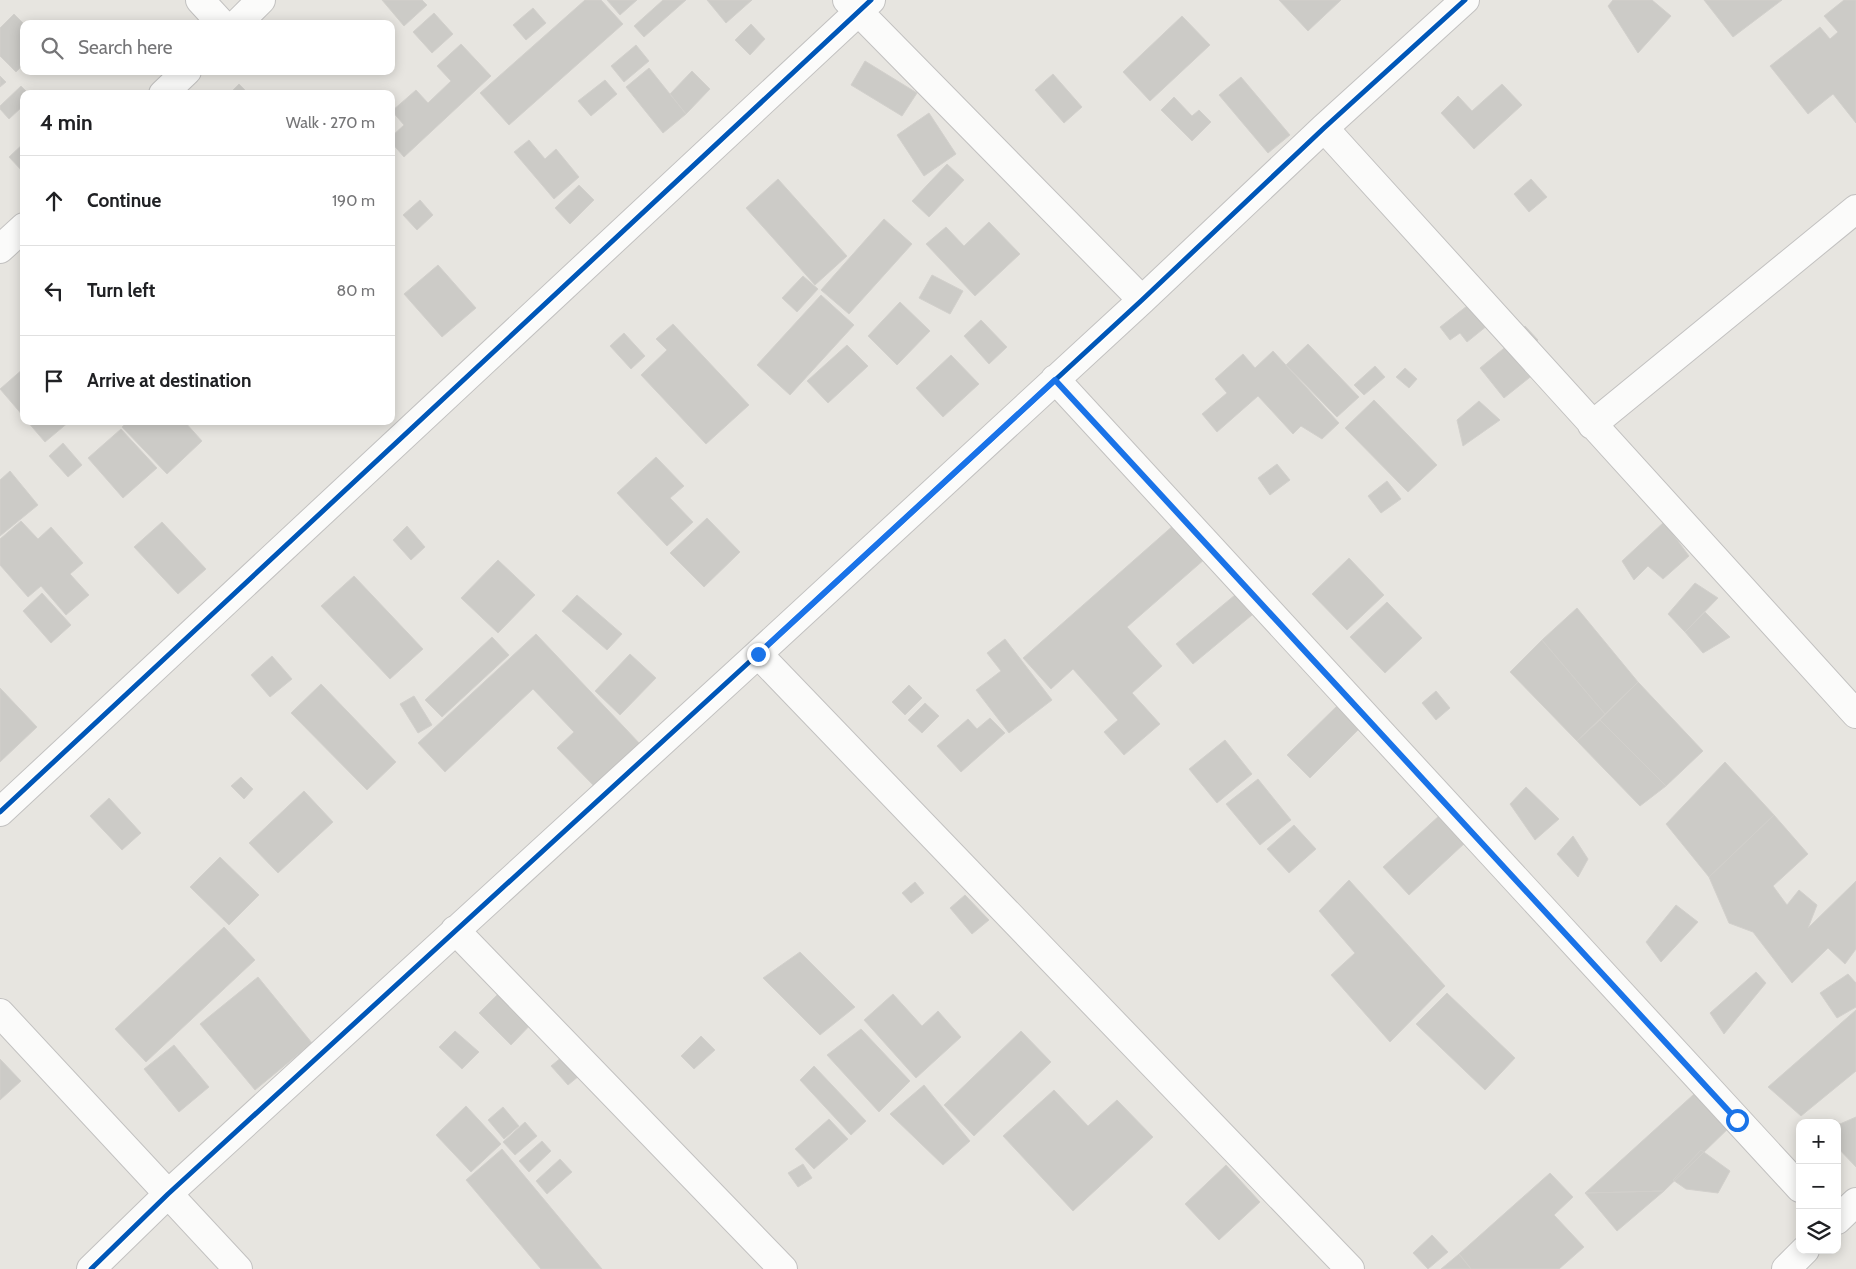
<!DOCTYPE html>
<meta charset="utf-8">
<style>
:root{--surface:#fff;--page:#f6f6f6;--text:#202124;--muted:#757577;--line:#e0e0e0}
body{margin:0;font-family:Cabin,sans-serif;background:var(--page);color:var(--text)}
.controls{position:absolute;right:15px;bottom:15px;display:grid;overflow:hidden;border-radius:10px;box-shadow:0 2px 12px #0003}
.controls button{width:45px;height:45px;display:grid;place-items:center;padding:0;border:0;border-bottom:1px solid var(--line);background:var(--surface);color:var(--text);font:25px sans-serif}
.stop{position:absolute;width:15px;height:15px;margin:-11px;border:4px solid #1a73e8;border-radius:50%;background:#fff}
.stop.end{background:#1a73e8;border-color:#fff;box-shadow:0 1px 5px #0008}
.list{margin:0;padding:0;list-style:none}
h2{display:flex;justify-content:space-between;align-items:center;height:65px;margin:0;padding:0 20px;font-size:21px}
h2 small{font-size:16px;font-weight:400;color:var(--muted)}
.list li{display:grid;grid-template-columns:32px 1fr auto;gap:15px;align-items:center;box-sizing:border-box;height:90px;padding:0 20px;border-top:1px solid var(--line)}
.list b{display:block;font-size:19px;white-space:nowrap}
.list em{font-size:16px;font-style:normal;color:var(--muted)}
.icon{flex:none;width:28px;height:28px;fill:none;stroke:currentColor;stroke-width:2;stroke-linecap:round;stroke-linejoin:round}
.map{position:relative;flex:none;width:1856px;height:1269px;overflow:hidden}
.search{position:absolute;background:var(--surface);box-shadow:0 2px 12px #0003;left:20px;top:20px;width:375px;height:55px;display:flex;align-items:center;gap:12px;box-sizing:border-box;padding:0 18px;border-radius:10px;color:var(--muted);font-size:19px}
.panel{position:absolute;background:var(--surface);box-shadow:0 2px 12px #0003;left:20px;top:90px;width:375px;height:335px;border-radius:10px}
.map>svg:first-child{display:block}
.building{fill:#cccbc7;stroke:#d2d0cc}
.lines{fill:none;stroke-linecap:round;stroke-linejoin:round}
.minor-casing{stroke:#c2c1c0;stroke-width:30}
.minor{stroke:#fbfbfa;stroke-width:28}
.cycleway-casing{stroke:#fff;stroke-width:8}
.cycleway{stroke:#0057b8;stroke-width:5}
.route{stroke:#1a73e8;stroke-width:6}
</style>
<div class="map">
<svg width="1856" height="1269" viewBox="0 0 1856 1269">
<rect width="100%" height="100%" fill="#e7e5e0"/>
<path class="building" d="M 382,0 L 422,0 L 427,5 L 404,26 Z
M 585,0 L 601,0 L 623,24 L 509,125 L 480,93 Z
M 607,0 L 637,0 L 620,15 Z
M 663,0 L 686,0 L 644,37 L 634,26 Z
M 707,0 L 752,0 L 726,23 Z
M 1279,0 L 1341,0 L 1308,31 Z
M 1613,0 L 1652,0 L 1671,16 L 1638,53 L 1608,6 Z
M 1704,0 L 1782,0 L 1733,37 Z
M 1844,0 L 1856,0 L 1856,123 L 1833,94 L 1808,114 L 1770,66 L 1820,27 L 1830,39 L 1838,32 L 1824,16 Z
M 533,8 L 546,23 L 526,40 L 513,25 Z
M 434,13 L 453,34 L 432,53 L 413,32 Z
M 14,14 L 24,24 L 24,64 L 16,72 L 0,56 L 0,28 Z
M 1182,16 L 1210,45 L 1150,101 L 1123,72 Z
M 751,24 L 765,39 L 750,55 L 735,40 Z
M 461,44 L 491,76 L 404,157 L 391,142 L 391,137 L 404,125 L 392,111 L 416,90 L 428,103 L 451,81 L 437,66 Z
M 636,45 L 649,61 L 624,82 L 611,66 Z
M 865,61 L 917,93 L 902,116 L 851,85 Z
M 649,68 L 686,114 L 663,133 L 626,87 Z
M 692,71 L 710,89 L 686,114 L 670,94 Z
M 1053,74 L 1082,107 L 1064,123 L 1035,90 Z
M 0,76 L 6,82 L 0,87 Z
M 1241,77 L 1290,135 L 1268,153 L 1219,95 Z
M 605,80 L 617,94 L 591,116 L 578,101 Z
M 239,84 L 249,94 L 229,94 Z
M 1502,84 L 1522,105 L 1474,149 L 1441,113 L 1458,96 L 1472,111 Z
M 21,86 L 29,94 L 24,94 L 24,105 L 9,119 L 0,109 L 0,106 Z
M 1174,97 L 1192,116 L 1199,110 L 1211,122 L 1192,141 L 1161,110 Z
M 929,113 L 956,154 L 924,176 L 897,135 Z
M 529,140 L 545,159 L 556,149 L 579,177 L 554,199 L 514,152 Z
M 24,143 L 24,173 L 9,157 Z
M 947,164 L 964,180 L 929,217 L 912,201 Z
M 778,179 L 847,256 L 815,285 L 746,208 Z
M 1531,179 L 1547,197 L 1529,212 L 1514,194 Z
M 579,185 L 594,200 L 570,224 L 555,208 Z
M 420,200 L 433,215 L 417,230 L 403,215 Z
M 884,219 L 912,244 L 849,314 L 821,290 Z
M 989,222 L 1020,254 L 975,296 L 926,244 L 946,227 L 964,246 Z
M 438,265 L 476,308 L 442,337 L 404,294 Z
M 932,275 L 963,291 L 950,314 L 919,298 Z
M 803,276 L 818,289 L 797,312 L 782,298 Z
M 821,295 L 854,325 L 790,395 L 757,365 Z
M 1476,299 L 1493,321 L 1467,342 L 1460,333 L 1450,340 L 1440,327 Z
M 900,302 L 930,331 L 897,365 L 868,336 Z
M 981,320 L 1007,347 L 989,364 L 964,336 Z
M 673,324 L 749,405 L 706,444 L 641,375 L 667,350 L 656,339 Z
M 1525,326 L 1538,340 L 1529,347 L 1517,334 Z
M 624,333 L 645,356 L 631,369 L 610,346 Z
M 1514,340 L 1539,370 L 1504,398 L 1480,368 Z
M 1308,344 L 1359,397 L 1337,417 L 1286,365 Z
M 847,345 L 868,366 L 828,403 L 807,381 Z
M 1273,351 L 1339,423 L 1322,439 L 1301,426 L 1293,434 L 1258,396 L 1217,432 L 1202,414 L 1227,393 L 1215,379 L 1243,354 L 1255,368 Z
M 951,355 L 979,384 L 943,417 L 916,388 Z
M 1375,366 L 1385,377 L 1364,395 L 1354,385 Z
M 24,368 L 24,417 L 0,389 Z
M 1405,368 L 1417,379 L 1409,388 L 1396,377 Z
M 1374,400 L 1437,465 L 1408,492 L 1345,428 Z
M 1479,401 L 1500,420 L 1463,446 L 1457,420 Z
M 27,421 L 70,421 L 45,442 Z
M 128,421 L 184,421 L 202,441 L 167,474 L 122,427 Z
M 121,429 L 157,468 L 123,498 L 88,458 Z
M 63,443 L 82,465 L 68,477 L 49,456 Z
M 656,457 L 684,486 L 670,498 L 693,522 L 667,546 L 617,493 Z
M 1277,464 L 1290,480 L 1270,495 L 1258,478 Z
M 10,471 L 38,505 L 0,536 L 0,480 Z
M 1387,481 L 1401,499 L 1381,513 L 1368,496 Z
M 707,518 L 740,552 L 704,587 L 670,553 Z
M 21,521 L 38,539 L 51,527 L 83,563 L 70,574 L 89,595 L 66,615 L 41,586 L 28,597 L 0,565 L 0,539 Z
M 162,522 L 206,569 L 178,594 L 134,547 Z
M 1664,522 L 1689,556 L 1663,579 L 1648,566 L 1634,580 L 1622,561 Z
M 1175,524 L 1206,558 L 1127,627 L 1162,666 L 1132,693 L 1160,724 L 1124,755 L 1104,732 L 1118,720 L 1073,669 L 1051,689 L 1023,658 Z
M 407,526 L 425,547 L 411,560 L 393,540 Z
M 1349,558 L 1384,595 L 1347,630 L 1312,594 Z
M 498,560 L 535,595 L 498,633 L 461,598 Z
M 354,576 L 423,649 L 390,679 L 321,606 Z
M 1695,583 L 1718,598 L 1685,632 L 1668,614 Z
M 42,593 L 71,625 L 51,643 L 23,611 Z
M 577,595 L 622,634 L 607,650 L 562,611 Z
M 1235,595 L 1252,615 L 1193,664 L 1176,644 Z
M 1387,602 L 1422,638 L 1385,673 L 1350,637 Z
M 1577,608 L 1638,682 L 1605,714 L 1542,640 Z
M 1705,612 L 1730,637 L 1703,653 L 1685,632 Z
M 536,634 L 641,745 L 595,787 L 557,748 L 574,732 L 533,689 L 445,772 L 418,743 Z
M 492,637 L 509,655 L 442,717 L 425,700 Z
M 1005,639 L 1052,700 L 1009,733 L 976,690 L 1001,671 L 987,653 Z
M 1542,640 L 1605,714 L 1577,741 L 1510,672 Z
M 630,654 L 656,678 L 620,715 L 595,691 Z
M 272,656 L 292,679 L 270,697 L 251,675 Z
M 1638,682 L 1703,751 L 1666,786 L 1600,720 Z
M 321,684 L 396,762 L 367,790 L 291,713 Z
M 909,685 L 922,698 L 905,715 L 892,702 Z
M 0,688 L 37,727 L 0,762 Z
M 1436,691 L 1450,708 L 1436,720 L 1422,703 Z
M 414,696 L 432,725 L 418,733 L 400,704 Z
M 925,703 L 939,716 L 922,733 L 908,720 Z
M 1339,704 L 1361,727 L 1310,778 L 1287,755 Z
M 990,718 L 1005,733 L 961,772 L 937,746 L 968,719 L 977,729 Z
M 1600,720 L 1666,786 L 1640,806 L 1577,741 Z
M 1225,740 L 1252,774 L 1217,803 L 1189,769 Z
M 1725,762 L 1774,815 L 1709,877 L 1666,824 Z
M 241,777 L 253,789 L 244,799 L 231,786 Z
M 1258,779 L 1291,820 L 1260,845 L 1226,804 Z
M 1526,787 L 1559,819 L 1535,840 L 1510,804 Z
M 304,791 L 333,822 L 278,873 L 249,843 Z
M 109,798 L 141,833 L 122,850 L 90,816 Z
M 1440,815 L 1466,842 L 1409,895 L 1383,867 Z
M 1774,815 L 1808,854 L 1773,886 L 1787,905 L 1799,890 L 1817,905 L 1808,928 L 1856,881 L 1856,949 L 1845,964 L 1828,948 L 1792,983 L 1753,932 L 1729,923 L 1709,877 Z
M 1294,825 L 1316,849 L 1289,873 L 1267,849 Z
M 1573,836 L 1588,859 L 1578,877 L 1557,854 Z
M 220,857 L 259,895 L 229,925 L 190,887 Z
M 1349,880 L 1445,986 L 1390,1042 L 1331,975 L 1355,953 L 1319,911 Z
M 915,882 L 924,893 L 911,903 L 902,893 Z
M 965,895 L 989,920 L 972,934 L 950,908 Z
M 1676,905 L 1698,922 L 1661,962 L 1646,942 Z
M 224,927 L 255,960 L 146,1062 L 115,1029 Z
M 800,952 L 855,1007 L 820,1035 L 763,978 Z
M 1756,972 L 1766,983 L 1724,1034 L 1710,1013 Z
M 1848,974 L 1856,983 L 1856,1007 L 1837,1018 L 1820,993 Z
M 258,977 L 312,1043 L 255,1090 L 200,1024 Z
M 505,987 L 537,1018 L 511,1045 L 479,1013 Z
M 1447,993 L 1515,1058 L 1485,1090 L 1416,1024 Z
M 893,994 L 922,1026 L 938,1011 L 961,1037 L 916,1078 L 864,1020 Z
M 1856,1010 L 1856,1071 L 1801,1116 L 1768,1087 Z
M 861,1029 L 910,1081 L 879,1112 L 827,1055 Z
M 455,1031 L 479,1052 L 462,1069 L 439,1047 Z
M 1021,1031 L 1051,1062 L 974,1136 L 944,1105 Z
M 701,1036 L 715,1050 L 694,1069 L 681,1056 Z
M 174,1045 L 209,1087 L 179,1112 L 144,1069 Z
M 568,1052 L 585,1071 L 568,1085 L 551,1066 Z
M 0,1059 L 21,1081 L 0,1100 Z
M 814,1066 L 866,1121 L 851,1135 L 800,1080 Z
M 924,1085 L 970,1141 L 943,1165 L 890,1114 Z
M 1704,1085 L 1737,1120 L 1664,1191 L 1585,1193 Z
M 1054,1090 L 1088,1126 L 1117,1100 L 1153,1137 L 1073,1211 L 1003,1136 Z
M 466,1106 L 501,1144 L 471,1172 L 436,1135 Z
M 503,1107 L 519,1126 L 504,1139 L 488,1120 Z
M 1856,1117 L 1856,1167 L 1837,1147 L 1837,1123 L 1830,1123 L 1834,1119 L 1840,1124 Z
M 829,1119 L 848,1139 L 814,1169 L 795,1149 Z
M 525,1122 L 537,1136 L 515,1155 L 503,1142 Z
M 542,1141 L 551,1151 L 529,1172 L 519,1161 Z
M 502,1149 L 602,1269 L 541,1269 L 466,1180 Z
M 1701,1150 L 1730,1171 L 1718,1193 L 1686,1189 L 1673,1180 Z
M 560,1159 L 572,1172 L 547,1194 L 536,1181 Z
M 803,1164 L 812,1178 L 798,1187 L 788,1173 Z
M 1226,1165 L 1260,1202 L 1219,1240 L 1185,1204 Z
M 1550,1173 L 1573,1197 L 1554,1215 L 1584,1247 L 1559,1269 L 1471,1269 L 1459,1254 Z
M 1664,1191 L 1617,1231 L 1585,1193 Z
M 1432,1235 L 1448,1252 L 1428,1269 L 1413,1253 Z
M 1459,1254 L 1471,1269 L 1441,1269 Z"/>
<g class="lines">
<defs>
<path id="minor" d="M 200,0 L 222,24
M 847,0 L 1142,300
M 237,24 L 261,0
M 163,94 L 187,71
M 1324,128 L 1856,714
M 0,249 L 24,227
M 1055,379 L 1800,1188
M 1592,425 L 1856,209
M 758,654 L 1350,1269
M 0,812 L 871,0
M 455,930 L 783,1269
M 0,1013 L 238,1269
M 1837,1220 L 1856,1202
M 91,1269 L 168,1194 L 758,654 L 1142,300 L 1324,128 L 1465,0
M 1786,1269 L 1805,1250"/>
</defs>
<use href="#minor" class="minor-casing"/>
<use href="#minor" class="minor"/>
<defs>
<path id="cycleway" d="M 0,812 L 871,0
M 91,1269 L 168,1194 L 758,654 L 1142,300 L 1324,128 L 1465,0"/>
</defs>
<use href="#cycleway" class="cycleway-casing"/>
<use href="#cycleway" class="cycleway"/>
</g>
<g class="lines">
<path class="route" d="M 758,654 L 1055,380 L 1737,1120"/>
</g>
</svg>
<div class="controls">
<button>+</button>
<button>−</button>
<button><svg class="icon" aria-label="layers" viewBox="0 0 24 24"><path d="M12 4l9 5-9 5-9-5zM3 14l9 5 9-5"/></svg></button>
</div>
<div class="stop" style="left:1737px;top:1120px"></div>
<div class="stop end" style="left:758px;top:654px"></div>
<div class="search"><svg class="icon" aria-label="search" viewBox="0 0 24 24"><circle cx="10" cy="10" r="6"/><path d="M15 15l6 6"/></svg>Search here</div>
<section class="panel">
<h2>4 min<small>Walk · 270 m</small></h2>
<ul class="list">
<li><svg class="icon" aria-label="ahead" viewBox="0 0 24 24"><path d="M12 20V5M6 11l6-6 6 6"/></svg><div><b>Continue</b></div><em>190 m</em></li>
<li><svg class="icon" aria-label="left" viewBox="0 0 24 24"><path d="M17 20v-9H6M10 6l-5 5 5 5"/></svg><div><b>Turn left</b></div><em>80 m</em></li>
<li><svg class="icon" aria-label="arrive" viewBox="0 0 24 24"><path d="M6 21V4h12l-3 4 3 4H6"/></svg><div><b>Arrive at destination</b></div></li>
</ul>
</section>
</div>
